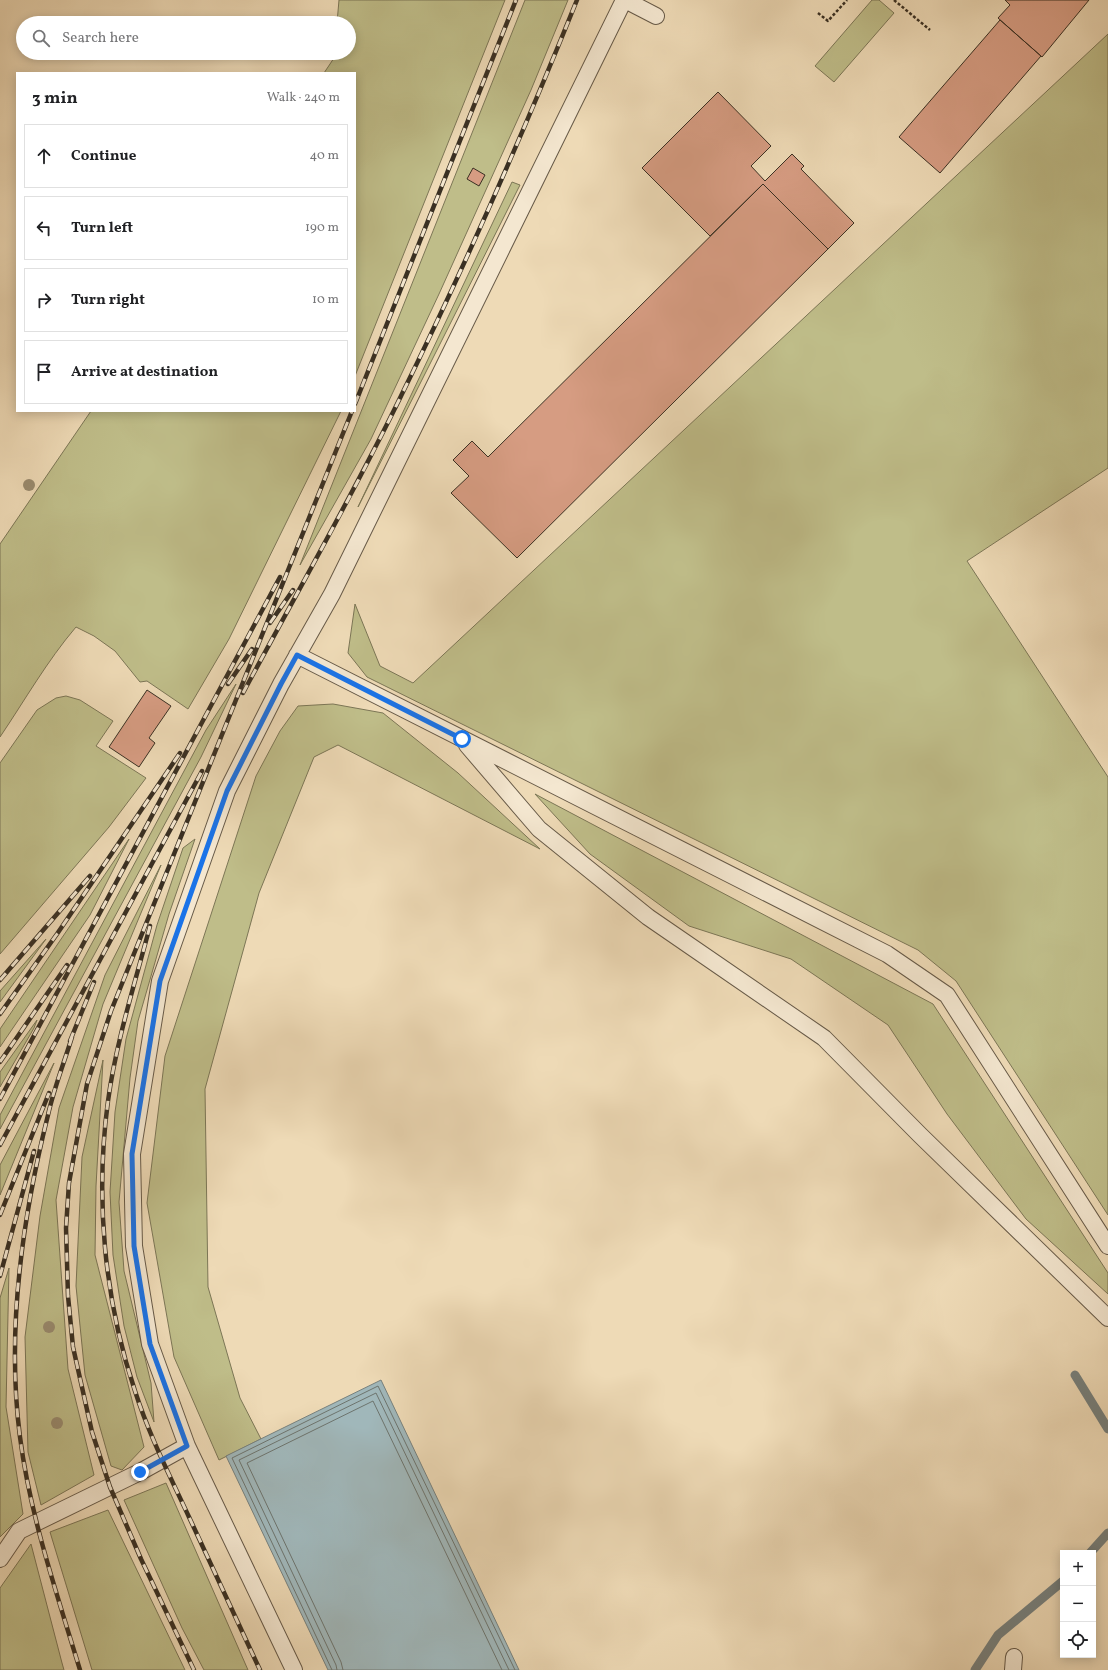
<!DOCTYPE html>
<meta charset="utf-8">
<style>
:root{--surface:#fff;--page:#f6f6f6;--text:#202124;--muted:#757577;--line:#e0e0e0}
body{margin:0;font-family:Vollkorn,serif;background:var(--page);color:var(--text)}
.controls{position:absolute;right:12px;bottom:12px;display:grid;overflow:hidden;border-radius:0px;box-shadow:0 2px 10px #0003}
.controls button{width:36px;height:36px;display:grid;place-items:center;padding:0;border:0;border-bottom:1px solid var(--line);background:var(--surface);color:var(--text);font:20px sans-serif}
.stop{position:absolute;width:12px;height:12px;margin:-9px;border:3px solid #1a73e8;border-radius:50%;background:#fff}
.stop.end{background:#1a73e8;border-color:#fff;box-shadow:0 1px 4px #0008}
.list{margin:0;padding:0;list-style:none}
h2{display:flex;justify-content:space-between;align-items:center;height:52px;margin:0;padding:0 16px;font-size:17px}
h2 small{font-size:13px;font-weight:400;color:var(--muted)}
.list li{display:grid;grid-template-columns:26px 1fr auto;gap:12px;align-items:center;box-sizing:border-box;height:64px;margin:0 8px 8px;padding:0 8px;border:1px solid var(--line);border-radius:0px}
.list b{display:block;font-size:15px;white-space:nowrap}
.list em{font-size:13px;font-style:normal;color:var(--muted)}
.icon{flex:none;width:22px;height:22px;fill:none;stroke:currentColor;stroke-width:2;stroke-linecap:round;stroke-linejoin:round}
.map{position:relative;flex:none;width:1108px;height:1670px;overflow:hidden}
.search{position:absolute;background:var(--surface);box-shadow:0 2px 10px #0003;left:16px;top:16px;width:340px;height:44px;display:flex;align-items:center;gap:10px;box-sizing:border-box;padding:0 14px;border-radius:22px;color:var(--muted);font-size:15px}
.panel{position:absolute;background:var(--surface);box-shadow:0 2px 10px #0003;left:16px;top:72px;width:340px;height:340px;border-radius:0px}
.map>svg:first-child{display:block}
.green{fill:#bfbd89;stroke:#7c7656}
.water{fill:#a0b7ba;stroke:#77817e}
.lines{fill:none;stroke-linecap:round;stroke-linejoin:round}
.shore{stroke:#6d746e;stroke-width:1}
.stream{stroke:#77817e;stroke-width:9}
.building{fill:#d69c82;stroke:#3a3023}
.service-casing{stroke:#675a48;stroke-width:18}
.path{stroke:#3a3023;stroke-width:2.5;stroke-dasharray:3 2;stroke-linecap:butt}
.service{stroke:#f4e7d0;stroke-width:16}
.rail-casing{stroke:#3a3023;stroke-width:4.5}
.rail{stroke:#f4e7d0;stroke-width:3;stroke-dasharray:9;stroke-linecap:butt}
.tree{fill:#9a8c70}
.route{stroke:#1a73e8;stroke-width:5}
</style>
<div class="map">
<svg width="1108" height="1670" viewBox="0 0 1108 1670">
<rect width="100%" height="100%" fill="#eedab6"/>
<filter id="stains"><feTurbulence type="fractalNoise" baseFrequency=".005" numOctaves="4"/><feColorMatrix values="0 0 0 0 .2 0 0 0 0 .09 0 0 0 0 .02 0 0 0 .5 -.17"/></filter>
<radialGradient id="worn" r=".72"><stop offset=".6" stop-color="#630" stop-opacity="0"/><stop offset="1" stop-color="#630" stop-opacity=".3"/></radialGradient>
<path class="green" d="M 339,0 L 505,0 L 355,376 L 355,73 L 324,73 L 334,58 L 335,53 L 349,53 L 349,23 L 337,23 Z
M 525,0 L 568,0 L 531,90 L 439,294 L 371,439 L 300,565 Z
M 872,0 L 879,0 L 894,13 L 834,82 L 815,66 Z
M 1108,34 L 1108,468 L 967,561 L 1108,777 L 1108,1215 L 956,981 L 918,950 L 367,677 L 348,653 L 355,604 L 380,666 L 413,683 Z
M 512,182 L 520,185 L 358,507 Z
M 91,411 L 341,411 L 229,639 L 188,709 L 147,681 L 140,682 L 115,651 L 94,636 L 76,627 C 47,661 25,700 0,737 L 0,544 Z
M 236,684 L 201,757 L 0,1129 L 0,1115 L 206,730 Z
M 66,696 L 80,700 L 113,721 L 96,746 L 146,778 L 109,827 L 0,954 L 0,763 L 37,710 L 56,698 Z
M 333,704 L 383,713 L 458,773 L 540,849 L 338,745 L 314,757 L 259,893 L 205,1089 L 208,1287 L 240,1398 L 261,1439 L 219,1460 L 174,1357 L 147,1203 L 165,1056 L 256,776 L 280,731 L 298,706 Z
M 535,794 L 933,1004 L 1108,1273 L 1108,1294 L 1026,1219 L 947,1114 L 888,1025 L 791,959 L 689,926 L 590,854 Z
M 129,839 L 90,915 L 0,1047 L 0,1029 Z
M 195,839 L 169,914 L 138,1021 L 130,1078 L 119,1202 L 124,1271 L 151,1383 L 154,1422 L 137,1377 L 124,1326 L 113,1255 L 110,1192 L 115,1112 L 126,1039 L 157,925 L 183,848 Z
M 161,865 L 103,1004 L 73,1107 L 56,1200 L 68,1369 L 94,1475 L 41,1505 L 28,1452 L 25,1337 L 40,1216 L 59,1108 L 105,975 Z
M 46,939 L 0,1002 L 0,991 Z
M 37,1020 L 34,1028 L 0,1087 L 0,1072 Z
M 103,1060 L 96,1186 L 95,1255 L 144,1447 L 122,1470 L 111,1466 L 85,1375 L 76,1286 L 82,1157 Z
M 54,1063 L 0,1195 L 0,1165 Z
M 9,1268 L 6,1407 L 23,1514 L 0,1537 L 0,1298 Z
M 166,1483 L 248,1670 L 204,1670 L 182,1628 L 124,1500 Z
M 108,1510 L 185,1670 L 92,1670 L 50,1532 Z
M 31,1544 L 62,1663 L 64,1670 L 0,1670 L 0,1588 Z"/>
<path class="water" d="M 381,1380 L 519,1670 L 328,1670 L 226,1456 Z"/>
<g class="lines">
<path class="shore" d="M 332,1670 L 232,1458 L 378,1386 L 515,1670
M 337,1670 L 336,1665 L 239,1460 L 376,1393 L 509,1670
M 343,1670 L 341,1662 L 247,1463 L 373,1401 L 502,1670"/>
<path class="stream" d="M 1075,1375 L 1108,1429
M 1090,1553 L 1108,1533
M 975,1670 L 998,1635 L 1063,1581"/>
</g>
<path class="building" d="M 1005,0 L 1089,0 L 1042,57 L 998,18 L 1010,5 Z
M 1000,20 L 1041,56 L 940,173 L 899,137 Z
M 718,92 L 771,146 L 751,166 L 765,181 L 792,154 L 804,166 L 801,169 L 854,223 L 828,249 L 763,184 L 710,236 L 642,168 Z
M 473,168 L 485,175 L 479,186 L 467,179 Z
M 763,184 L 828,249 L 517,558 L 451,493 L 469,476 L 453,460 L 472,441 L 488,457 Z
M 147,690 L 171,706 L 149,738 L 155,743 L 139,767 L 109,747 Z"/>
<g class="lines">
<defs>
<path id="service" d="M 625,0 L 656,16
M 297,655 L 887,954 L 947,995 L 1108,1246
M 467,745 L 539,829 L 648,917 L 824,1038 L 920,1135 L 1108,1318
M 0,1559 L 19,1531 L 140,1472 L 187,1446
M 294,1670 L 187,1446 L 150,1344 L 134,1246 L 132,1154 L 160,981 L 227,791 L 281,684 L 332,594 L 624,0
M 1013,1670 L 1014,1657"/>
</defs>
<use href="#service" class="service-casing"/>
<path class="path" d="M 894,0 L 930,30
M 818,13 L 828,21 L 847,0"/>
<use href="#service" class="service"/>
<defs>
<path id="rail" d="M 355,404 L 516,0
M 270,623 L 293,590
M 228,684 L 252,649
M 243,693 C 296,594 352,497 401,396 C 465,266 523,134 577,0
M 150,926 C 135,983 116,1042 108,1101 C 95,1197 104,1299 135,1391 C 149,1435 170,1476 189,1517 C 213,1568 236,1619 260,1670
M 0,980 L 90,876
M 0,1014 L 57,934 L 180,753
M 72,1037 C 64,1063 54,1088 48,1115 C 22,1219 6,1330 20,1437 C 30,1516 57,1594 80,1670
M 70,1041 L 94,982
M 0,1062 L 67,965
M 0,1099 L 280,577
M 0,1145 L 202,771
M 0,1215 L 49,1093
M 0,1276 L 34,1151
M 194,1670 L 141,1559 L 110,1487 L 92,1432 L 73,1347 L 68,1296 L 66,1228 L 69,1183 L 87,1084 L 111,1011 L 352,411"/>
</defs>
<use href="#rail" class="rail-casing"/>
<use href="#rail" class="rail"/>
</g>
<g class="tree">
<circle cx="29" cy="485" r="6"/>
<circle cx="49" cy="1327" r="6"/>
<circle cx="57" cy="1423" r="6"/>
</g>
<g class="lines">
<path class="route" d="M 140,1472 L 187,1446 L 150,1344 L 134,1246 L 132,1154 L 160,981 L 227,791 L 281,684 L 297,655 L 462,739"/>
</g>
<rect width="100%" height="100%" filter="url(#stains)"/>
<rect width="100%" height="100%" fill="url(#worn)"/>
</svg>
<div class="controls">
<button>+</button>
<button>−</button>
<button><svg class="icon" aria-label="locate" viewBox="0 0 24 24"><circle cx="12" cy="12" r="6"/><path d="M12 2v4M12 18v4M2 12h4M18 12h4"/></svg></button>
</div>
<div class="stop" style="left:462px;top:739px"></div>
<div class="stop end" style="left:140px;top:1472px"></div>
<div class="search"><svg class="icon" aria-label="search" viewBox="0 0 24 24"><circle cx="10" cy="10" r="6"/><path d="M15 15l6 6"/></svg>Search here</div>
<section class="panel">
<h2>3 min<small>Walk · 240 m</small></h2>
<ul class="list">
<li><svg class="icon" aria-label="ahead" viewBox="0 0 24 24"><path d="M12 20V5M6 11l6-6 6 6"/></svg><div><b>Continue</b></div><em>40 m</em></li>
<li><svg class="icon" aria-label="left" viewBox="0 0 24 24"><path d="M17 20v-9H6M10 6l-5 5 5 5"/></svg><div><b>Turn left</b></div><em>190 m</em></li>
<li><svg class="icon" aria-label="right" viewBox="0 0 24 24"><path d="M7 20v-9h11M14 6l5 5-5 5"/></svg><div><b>Turn right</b></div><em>10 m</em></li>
<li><svg class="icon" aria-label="arrive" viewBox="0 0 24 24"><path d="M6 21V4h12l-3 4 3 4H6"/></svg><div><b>Arrive at destination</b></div></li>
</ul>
</section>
</div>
